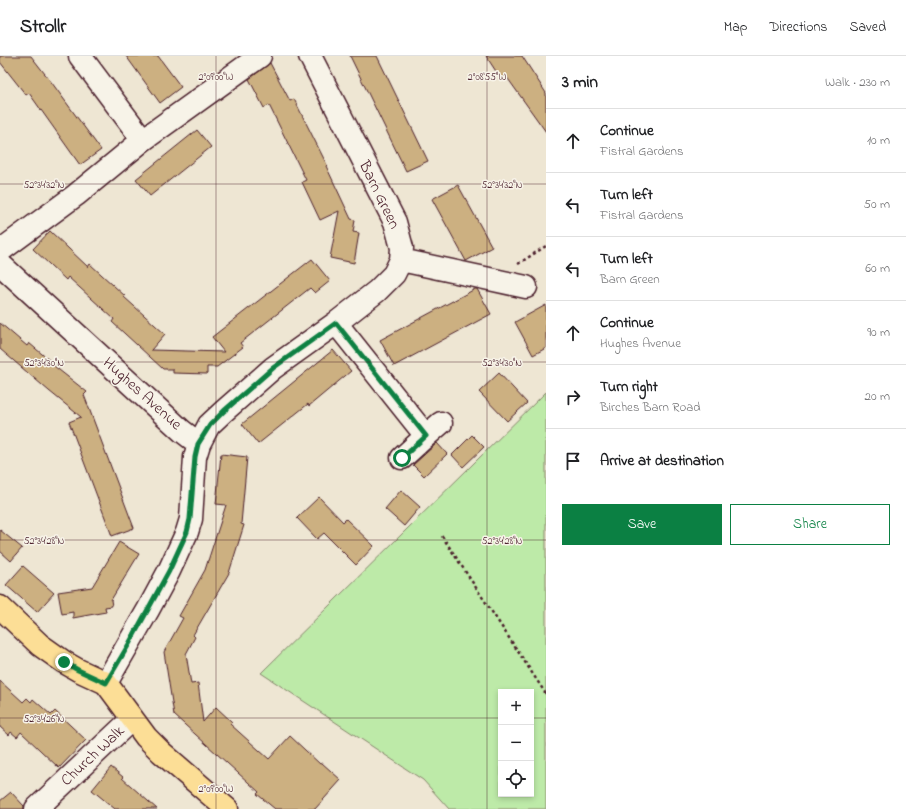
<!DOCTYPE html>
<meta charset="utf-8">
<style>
:root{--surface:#fff;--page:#f2f2f2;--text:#202124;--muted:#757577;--line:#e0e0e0;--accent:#0b8043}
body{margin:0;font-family:"Indie Flower",sans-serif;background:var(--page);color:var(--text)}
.controls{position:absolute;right:12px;bottom:12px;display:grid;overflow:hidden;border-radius:0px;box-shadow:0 2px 6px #0003}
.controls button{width:36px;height:36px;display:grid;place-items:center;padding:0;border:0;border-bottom:1px solid var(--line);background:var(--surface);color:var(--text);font:20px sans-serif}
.stop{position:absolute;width:12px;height:12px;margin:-9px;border:3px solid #0b8043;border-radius:50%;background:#fff}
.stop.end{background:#0b8043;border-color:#fff;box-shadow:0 1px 4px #0008}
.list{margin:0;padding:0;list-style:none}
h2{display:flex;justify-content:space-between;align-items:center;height:52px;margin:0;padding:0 16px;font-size:17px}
h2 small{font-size:13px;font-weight:400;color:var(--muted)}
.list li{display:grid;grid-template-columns:26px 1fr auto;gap:12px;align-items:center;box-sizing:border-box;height:64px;padding:0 16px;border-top:1px solid var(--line)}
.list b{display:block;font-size:15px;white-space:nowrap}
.list p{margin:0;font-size:13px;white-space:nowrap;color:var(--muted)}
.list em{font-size:13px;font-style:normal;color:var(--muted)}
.actions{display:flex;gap:8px;padding:12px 16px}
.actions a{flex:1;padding:9px 0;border:1px solid var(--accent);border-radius:0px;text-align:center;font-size:14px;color:var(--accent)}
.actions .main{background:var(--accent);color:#fff}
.icon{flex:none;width:22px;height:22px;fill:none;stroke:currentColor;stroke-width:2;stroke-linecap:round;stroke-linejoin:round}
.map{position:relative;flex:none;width:546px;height:753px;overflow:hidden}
header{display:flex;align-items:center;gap:24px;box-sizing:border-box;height:56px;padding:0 20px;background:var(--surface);border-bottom:1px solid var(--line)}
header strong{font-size:19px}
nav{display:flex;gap:22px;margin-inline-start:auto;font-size:14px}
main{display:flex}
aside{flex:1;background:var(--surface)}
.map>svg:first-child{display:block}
.green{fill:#bdeaa8;stroke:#84846a;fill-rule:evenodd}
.building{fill:#ccb081;stroke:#4a1f2b}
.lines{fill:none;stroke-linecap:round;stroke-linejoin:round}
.minor-casing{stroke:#4a1f2b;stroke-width:25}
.major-casing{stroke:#4a1f2b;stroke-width:25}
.path{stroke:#4a1f2b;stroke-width:2.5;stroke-dasharray:3 3;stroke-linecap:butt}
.minor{stroke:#f7f3e8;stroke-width:22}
.major{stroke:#fcde96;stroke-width:22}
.route{stroke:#0b8043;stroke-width:5}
.ticks{fill:none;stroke:#4a1f2b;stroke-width:1;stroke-opacity:0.45}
.labels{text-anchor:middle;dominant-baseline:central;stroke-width:3;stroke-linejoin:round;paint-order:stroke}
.street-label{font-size:16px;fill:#4a1f2b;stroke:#f7f3e8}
.ticks-label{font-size:10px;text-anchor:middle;fill:#4a1f2b;stroke:#f7f3e8;stroke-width:3;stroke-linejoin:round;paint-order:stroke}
</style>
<header>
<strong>Strollr</strong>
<nav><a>Map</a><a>Directions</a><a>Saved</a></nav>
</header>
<main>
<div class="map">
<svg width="546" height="753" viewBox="0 0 546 753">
<rect width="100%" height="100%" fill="#eee6d3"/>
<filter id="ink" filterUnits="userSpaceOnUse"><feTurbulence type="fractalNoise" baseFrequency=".025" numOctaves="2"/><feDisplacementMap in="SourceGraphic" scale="8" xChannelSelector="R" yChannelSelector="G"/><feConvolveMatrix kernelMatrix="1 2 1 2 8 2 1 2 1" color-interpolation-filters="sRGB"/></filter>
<g filter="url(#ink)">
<path class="green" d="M 546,336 L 546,753 L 449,753 L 423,724 L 261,617 ZM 501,636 L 531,636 L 531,738 L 501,738 Z"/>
<path class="building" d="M 0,0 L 31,0 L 52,27 L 101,94 L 80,109 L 29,37 L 26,39 L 0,6 Z
M 126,0 L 158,0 L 181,31 L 160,47 Z
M 350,0 L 377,0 L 428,105 L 406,115 Z
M 486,0 L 522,0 L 546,37 L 546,76 L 506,20 L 501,23 Z
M 270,7 L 290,45 L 294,43 L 327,109 L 326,110 L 351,163 L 355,164 L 353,176 L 359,177 L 354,207 L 330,202 L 339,155 L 320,164 L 302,126 L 306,124 L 269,49 L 264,52 L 249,23 Z
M 197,74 L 211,91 L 150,140 L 136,123 Z
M 458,129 L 492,191 L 466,205 L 432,143 Z
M 50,175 L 88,211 L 90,208 L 125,240 L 124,241 L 165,278 L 151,294 L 224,296 L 212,281 L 312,203 L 330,225 L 315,237 L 310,232 L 240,287 L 243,291 L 217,311 L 207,311 L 207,318 L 173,317 L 173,313 L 163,313 L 112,266 L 114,263 L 68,221 L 66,224 L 33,193 Z
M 475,233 L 477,233 L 491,258 L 394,310 L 380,284 Z
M 546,249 L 546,292 L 533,299 L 515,266 Z
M 0,267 L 27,290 L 29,287 L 55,309 L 54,310 L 87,336 L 84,339 L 134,472 L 112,480 L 69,366 L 81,361 L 49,335 L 0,293 Z
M 333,294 L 351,315 L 309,350 L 308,348 L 258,388 L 242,368 Z
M 499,317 L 527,347 L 507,365 L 479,336 Z
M 472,379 L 484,391 L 463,411 L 452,399 Z
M 437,387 L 447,398 L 424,420 L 413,409 Z
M 221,398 L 247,401 L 241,468 L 244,469 L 229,517 L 193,579 L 195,581 L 186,598 L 191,628 L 198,627 L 203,666 L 216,651 L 232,666 L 230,668 L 269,703 L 290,680 L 320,708 L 322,707 L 341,724 L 315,753 L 275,753 L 257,738 L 259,736 L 174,659 L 164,596 L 183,562 L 179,560 L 205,514 L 226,449 L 216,448 Z
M 401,434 L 420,451 L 404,470 L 385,453 Z
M 319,441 L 343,466 L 346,463 L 374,490 L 356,509 L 324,477 L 317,483 L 297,462 Z
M 0,474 L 22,492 L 11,505 L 0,495 Z
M 119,486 L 139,498 L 111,544 L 112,550 L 105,551 L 106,556 L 89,559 L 73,562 L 73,556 L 62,558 L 58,536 L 92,531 Z
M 23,510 L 54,537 L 37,556 L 6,529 Z
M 0,625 L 23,646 L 27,642 L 31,646 L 33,643 L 51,659 L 55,655 L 86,684 L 59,712 L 21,676 L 17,681 L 11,676 L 9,679 L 0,671 Z
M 111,711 L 123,721 L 122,722 L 157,753 L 115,753 L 92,734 Z
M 11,736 L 24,750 L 24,753 L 0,753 L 0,745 Z"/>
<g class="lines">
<defs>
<path id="minor" d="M 80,0 L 143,84
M 0,195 L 76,139 L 143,84 L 260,0
M 401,204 L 494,224 L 526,231
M 0,208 L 182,375 L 199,388
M 336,267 L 426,380 L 441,367
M 402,402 L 426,380
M 106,627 L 148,554 L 169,515 L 187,476 L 191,463 L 195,401 L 199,388 L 209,369 L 224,355 L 273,312 L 336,267 L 377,235 L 394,218 L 401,204 L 402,192 L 395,166 L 310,0
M 36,753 L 132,663"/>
<path id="major" d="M 0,551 L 40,589 L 64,606 L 78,614 L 106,627 L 146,681 L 161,696 L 227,753"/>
</defs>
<use href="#minor" class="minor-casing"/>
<use href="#major" class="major-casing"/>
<path class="path" d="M 518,208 L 546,190
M 442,480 L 546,638"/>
<use href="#minor" class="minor"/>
<use href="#major" class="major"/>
</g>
</g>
<g class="lines" filter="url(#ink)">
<path class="route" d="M 64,606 L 78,614 L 106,627 L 129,588 L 169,515 L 187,476 L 190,463 L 195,401 L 198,388 L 210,369 L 224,355 L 273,312 L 336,267 L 426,380 L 402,402"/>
</g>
<path class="ticks" d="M 216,0 L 216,753M 487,0 L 487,753M 0,128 L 546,128M 0,306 L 546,306M 0,484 L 546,484M 0,662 L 501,662M 531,662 L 546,662"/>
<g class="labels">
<g class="street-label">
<text transform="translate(379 139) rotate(64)">Barn Green</text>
<text transform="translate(142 338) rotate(42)">Hughes Avenue</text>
<text transform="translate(93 700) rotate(-43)">Church Walk</text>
</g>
</g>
<g class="ticks-label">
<text x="216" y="24">2°09'00"W</text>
<text x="487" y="24">2°08'55"W</text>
<text x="44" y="132">52°34'32"N</text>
<text x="502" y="132">52°34'32"N</text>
<text x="44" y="310">52°34'30"N</text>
<text x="502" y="310">52°34'30"N</text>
<text x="44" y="488">52°34'28"N</text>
<text x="502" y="488">52°34'28"N</text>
<text x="44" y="666">52°34'26"N</text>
<text x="216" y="736">2°09'00"W</text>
</g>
</svg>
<div class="controls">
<button>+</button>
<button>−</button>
<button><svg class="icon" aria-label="locate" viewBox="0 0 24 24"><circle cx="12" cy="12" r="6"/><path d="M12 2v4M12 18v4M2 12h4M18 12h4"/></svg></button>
</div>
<div class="stop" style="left:402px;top:402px"></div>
<div class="stop end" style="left:64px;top:606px"></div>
</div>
<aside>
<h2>3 min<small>Walk · 230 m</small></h2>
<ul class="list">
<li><svg class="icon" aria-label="ahead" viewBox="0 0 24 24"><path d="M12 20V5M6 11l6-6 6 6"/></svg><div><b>Continue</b><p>Fistral Gardens</p></div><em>10 m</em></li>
<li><svg class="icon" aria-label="left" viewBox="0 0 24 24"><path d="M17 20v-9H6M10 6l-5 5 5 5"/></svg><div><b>Turn left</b><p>Fistral Gardens</p></div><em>50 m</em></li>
<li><svg class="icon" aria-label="left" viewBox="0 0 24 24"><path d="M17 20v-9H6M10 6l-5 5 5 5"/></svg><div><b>Turn left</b><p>Barn Green</p></div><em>60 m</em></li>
<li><svg class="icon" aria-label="ahead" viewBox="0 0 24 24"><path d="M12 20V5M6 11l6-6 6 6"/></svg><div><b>Continue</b><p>Hughes Avenue</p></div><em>90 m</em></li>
<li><svg class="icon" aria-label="right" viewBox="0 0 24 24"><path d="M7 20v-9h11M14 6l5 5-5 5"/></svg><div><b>Turn right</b><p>Birches Barn Road</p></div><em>20 m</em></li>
<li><svg class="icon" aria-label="arrive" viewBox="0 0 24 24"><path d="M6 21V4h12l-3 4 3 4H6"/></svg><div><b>Arrive at destination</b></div></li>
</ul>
<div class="actions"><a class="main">Save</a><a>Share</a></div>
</aside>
</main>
